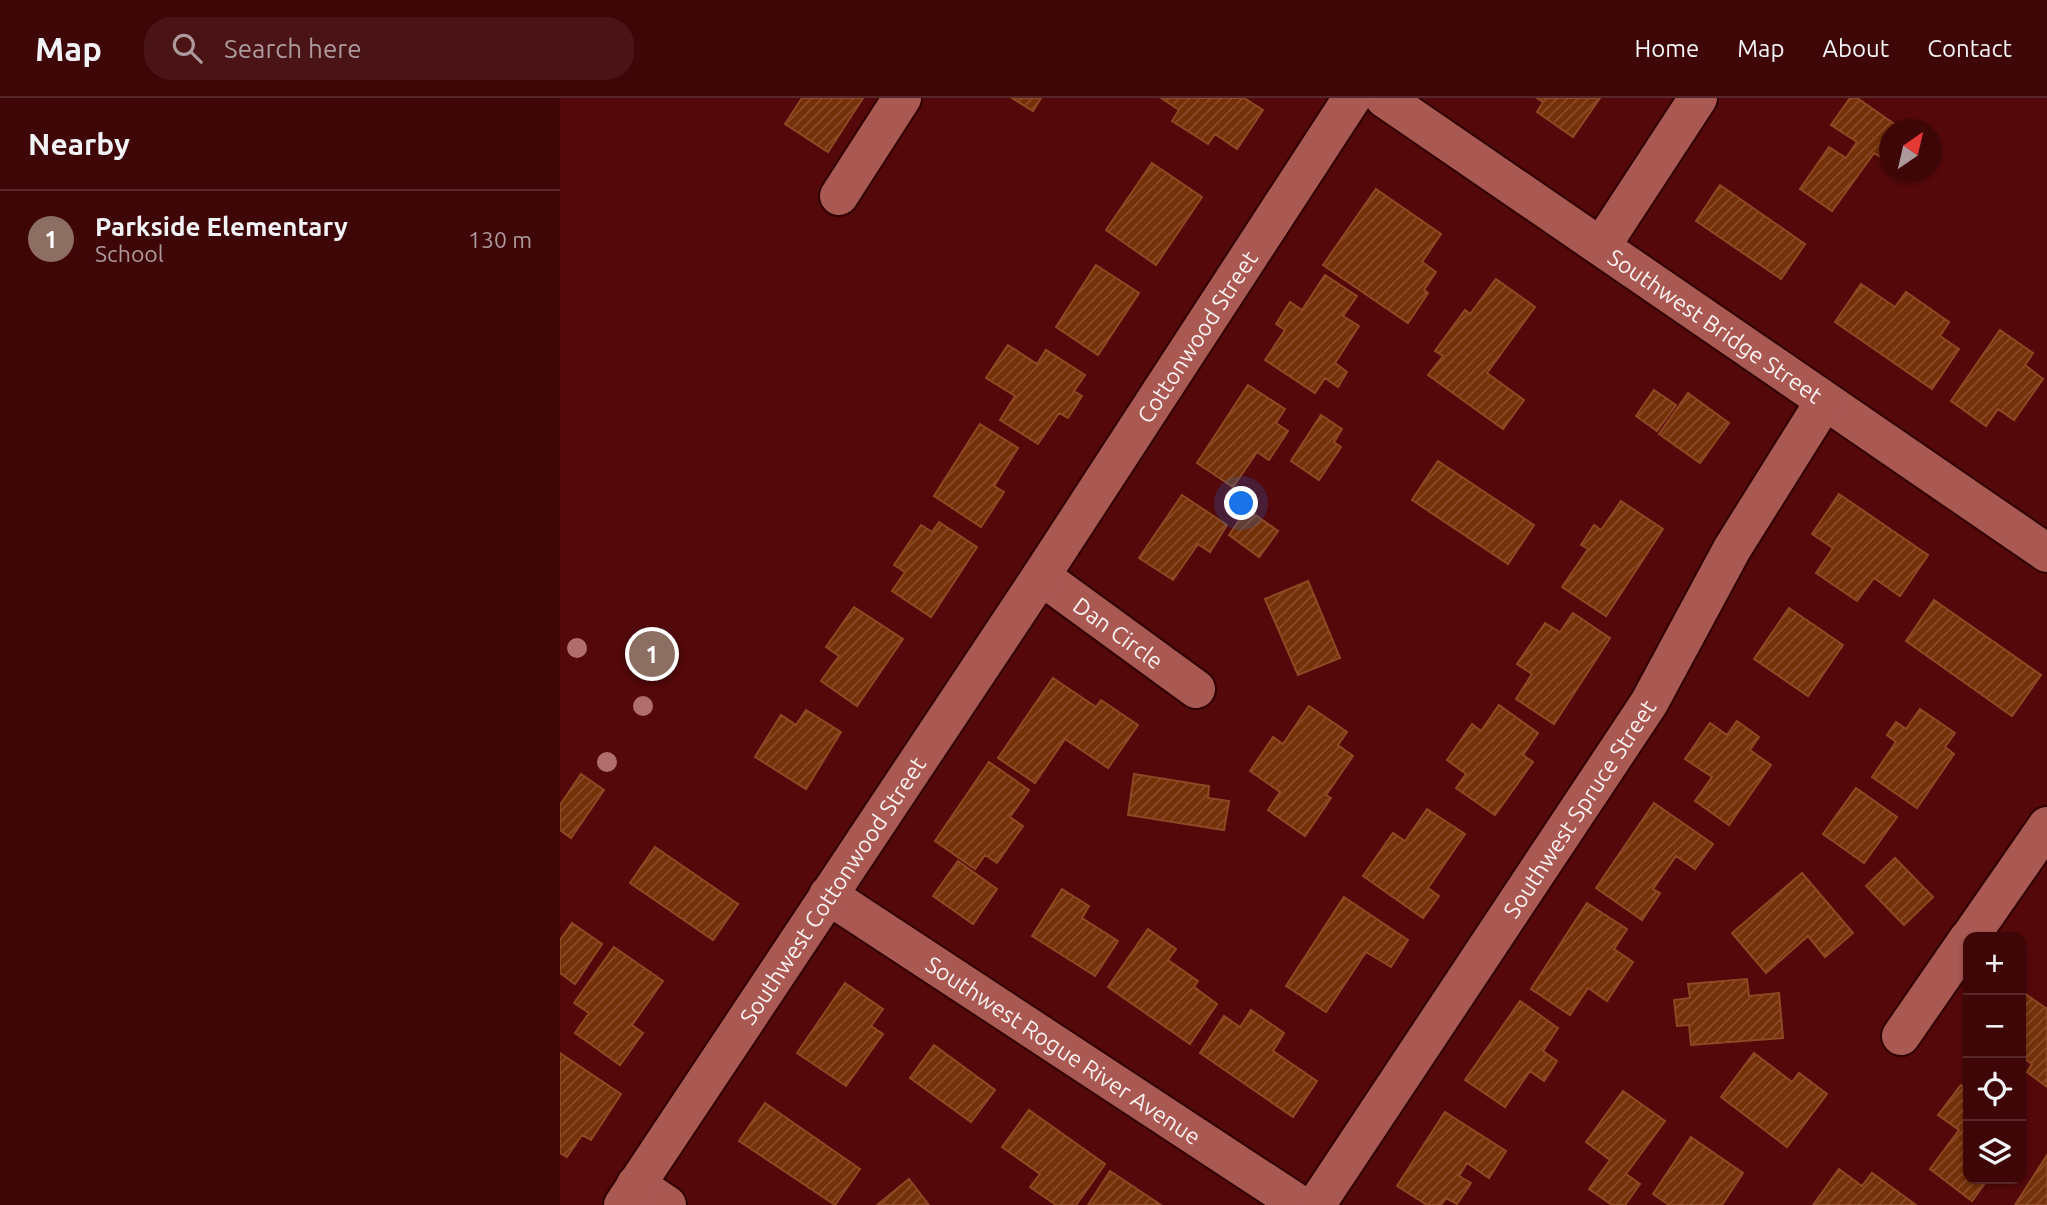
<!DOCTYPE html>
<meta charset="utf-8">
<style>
:root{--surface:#3f0608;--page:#4a1416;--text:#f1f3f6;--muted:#ad999c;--line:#582729;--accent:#d93025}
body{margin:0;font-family:Ubuntu,sans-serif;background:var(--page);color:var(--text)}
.controls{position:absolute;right:21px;bottom:21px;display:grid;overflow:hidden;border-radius:14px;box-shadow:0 2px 5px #0004}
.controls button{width:63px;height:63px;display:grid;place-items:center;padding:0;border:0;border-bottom:2px solid var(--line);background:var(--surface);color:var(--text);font:35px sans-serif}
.compass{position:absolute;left:1319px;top:21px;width:63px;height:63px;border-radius:50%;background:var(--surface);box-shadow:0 2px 5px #0004;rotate:34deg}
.you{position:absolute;left:682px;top:406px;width:24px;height:24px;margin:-18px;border:5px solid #fff;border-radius:50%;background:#1a73e8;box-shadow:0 0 0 10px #1a73e833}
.badge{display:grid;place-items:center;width:46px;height:46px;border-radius:50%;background:var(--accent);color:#fff;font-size:23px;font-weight:700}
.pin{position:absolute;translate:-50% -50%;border:4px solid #fff;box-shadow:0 2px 7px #0006}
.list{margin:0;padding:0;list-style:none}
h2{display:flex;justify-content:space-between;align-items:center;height:91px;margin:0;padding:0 28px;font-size:30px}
h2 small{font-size:23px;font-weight:400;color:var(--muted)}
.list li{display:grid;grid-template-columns:46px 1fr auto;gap:21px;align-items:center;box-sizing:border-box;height:98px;padding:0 28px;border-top:2px solid var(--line)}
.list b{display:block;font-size:26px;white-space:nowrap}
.list p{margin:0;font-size:23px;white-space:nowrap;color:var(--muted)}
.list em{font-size:23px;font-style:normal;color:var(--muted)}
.icon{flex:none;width:38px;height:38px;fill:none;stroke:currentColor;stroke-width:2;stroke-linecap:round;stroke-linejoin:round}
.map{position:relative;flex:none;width:1487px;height:1107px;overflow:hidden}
header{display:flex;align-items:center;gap:42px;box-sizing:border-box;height:98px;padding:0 35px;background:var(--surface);border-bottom:2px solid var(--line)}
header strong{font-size:33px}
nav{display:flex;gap:38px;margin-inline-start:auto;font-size:24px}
.search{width:490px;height:63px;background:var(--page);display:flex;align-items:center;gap:18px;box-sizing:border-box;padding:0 24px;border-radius:28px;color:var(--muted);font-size:26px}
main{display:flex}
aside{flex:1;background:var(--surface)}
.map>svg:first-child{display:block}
.building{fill:url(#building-hatch);stroke:#8e4824;stroke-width:2}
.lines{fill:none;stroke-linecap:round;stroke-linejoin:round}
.minor-casing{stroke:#300000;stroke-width:42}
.minor{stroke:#a95852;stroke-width:38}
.tree{fill:#af6e6b}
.labels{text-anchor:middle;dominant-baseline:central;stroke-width:5;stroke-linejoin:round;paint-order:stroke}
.street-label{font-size:23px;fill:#fbf1f0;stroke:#410909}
</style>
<header>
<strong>Map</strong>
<div class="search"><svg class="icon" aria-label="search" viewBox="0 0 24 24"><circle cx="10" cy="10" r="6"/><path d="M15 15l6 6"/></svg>Search here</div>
<nav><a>Home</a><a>Map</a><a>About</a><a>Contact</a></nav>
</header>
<main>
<aside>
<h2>Nearby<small></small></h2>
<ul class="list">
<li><span class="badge" style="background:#8d6e63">1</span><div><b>Parkside Elementary</b><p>School</p></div><em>130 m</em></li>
</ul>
</aside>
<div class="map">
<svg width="1487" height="1107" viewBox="0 0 1487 1107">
<defs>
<pattern id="building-hatch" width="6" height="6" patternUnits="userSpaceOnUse" patternTransform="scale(1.75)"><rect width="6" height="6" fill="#743007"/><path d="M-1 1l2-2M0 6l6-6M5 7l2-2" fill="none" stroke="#894e2b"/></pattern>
</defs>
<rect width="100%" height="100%" fill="#54080a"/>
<path class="building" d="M 242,0 L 303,0 L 268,54 L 225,26 Z
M 452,0 L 481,0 L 473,13 Z
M 601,0 L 684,0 L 703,12 L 677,51 L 655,36 L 648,46 L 612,23 L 619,12 Z
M 977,0 L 1040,0 L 1013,39 L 977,14 L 983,4 Z
M 1290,0 L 1297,0 L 1343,32 L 1330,32 L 1330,65 L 1314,55 L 1272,113 L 1240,91 L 1269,49 L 1286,60 L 1297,44 L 1271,27 Z
M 592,65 L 642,99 L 596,167 L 546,132 Z
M 1160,87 L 1245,146 L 1221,181 L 1136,123 Z
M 816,91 L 881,136 L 862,164 L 876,174 L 864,192 L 868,195 L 848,225 L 763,167 Z
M 536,167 L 579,195 L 538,257 L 496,229 Z
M 765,177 L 797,198 L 783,218 L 799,228 L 775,265 L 787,274 L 778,289 L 765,280 L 755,295 L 705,262 L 725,232 L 716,226 L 730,204 L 742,212 Z
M 936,181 L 975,209 L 927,275 L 964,302 L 943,331 L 868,277 L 883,258 L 875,253 L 905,212 L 910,216 Z
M 1301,186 L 1335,209 L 1346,194 L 1389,224 L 1380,238 L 1399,251 L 1372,291 L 1275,224 Z
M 1440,232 L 1473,255 L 1465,267 L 1483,281 L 1454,322 L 1438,311 L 1426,328 L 1391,303 Z
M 448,247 L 477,266 L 486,252 L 525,277 L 514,293 L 522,298 L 508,320 L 499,315 L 478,346 L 440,322 L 455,298 L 426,280 Z
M 688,287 L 725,311 L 716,325 L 728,333 L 709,362 L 697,354 L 673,389 L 637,365 Z
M 1094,292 L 1116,307 L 1097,333 L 1076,318 Z
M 1128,295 L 1169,325 L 1140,365 L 1099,336 Z
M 761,317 L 782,331 L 774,344 L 781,349 L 759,382 L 731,363 Z
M 420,326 L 458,350 L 434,388 L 444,394 L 421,429 L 374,398 Z
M 878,363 L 974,427 L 948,466 L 852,402 Z
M 1279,396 L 1368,457 L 1340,498 L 1314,480 L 1297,503 L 1256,475 L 1273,450 L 1252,436 Z
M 622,397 L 667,427 L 650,454 L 638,446 L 613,482 L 579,460 Z
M 1061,403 L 1103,431 L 1046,518 L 1002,489 L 1028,451 L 1021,447 L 1034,427 L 1041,432 Z
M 687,411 L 718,433 L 699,459 L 669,437 Z
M 379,424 L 417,449 L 371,519 L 332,493 L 345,474 L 334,467 L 361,427 L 372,434 Z
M 748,483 L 780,560 L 738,577 L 705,501 Z
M 1374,502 L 1481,577 L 1452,618 L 1346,543 Z
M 294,509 L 343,541 L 297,608 L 261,583 L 279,558 L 266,549 Z
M 1229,510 L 1283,547 L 1248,598 L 1194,561 Z
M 1013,515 L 1050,540 L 994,626 L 956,601 L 972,576 L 957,566 L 985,525 L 1000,534 Z
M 493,580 L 536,609 L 541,602 L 578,627 L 548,670 L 505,641 L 475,685 L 438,660 Z
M 939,607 L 978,635 L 963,657 L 973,664 L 935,717 L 896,690 L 906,676 L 887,662 L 912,626 L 921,633 Z
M 749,608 L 787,634 L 778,647 L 793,658 L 766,697 L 771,700 L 745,738 L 708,712 L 720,694 L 690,673 L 713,639 L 723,646 Z
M 1360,611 L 1395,635 L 1385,649 L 1394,656 L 1357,710 L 1312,679 L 1336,644 L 1327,637 L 1336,624 L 1346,631 Z
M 246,612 L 281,634 L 246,691 L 195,659 L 221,617 L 236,627 Z
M 1177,623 L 1199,639 L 1190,652 L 1211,667 L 1169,727 L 1135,703 L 1152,679 L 1125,661 L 1150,625 L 1167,637 Z
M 429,664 L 469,692 L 450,719 L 463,728 L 437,765 L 425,757 L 415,771 L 375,743 Z
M 21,676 L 44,692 L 11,740 L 0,732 L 0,707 Z
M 574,676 L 649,688 L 648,700 L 669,703 L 664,732 L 568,717 Z
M 1296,690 L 1337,719 L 1304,765 L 1263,736 Z
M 1094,705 L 1153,746 L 1135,771 L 1116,758 L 1093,791 L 1100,795 L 1082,822 L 1036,790 Z
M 867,711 L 905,736 L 868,790 L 879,798 L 863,820 L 803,778 L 833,735 L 845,743 Z
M 95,749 L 178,806 L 153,842 L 70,785 Z
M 1335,760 L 1373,799 L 1344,827 L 1306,788 Z
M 398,763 L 437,791 L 413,826 L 373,798 Z
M 1242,775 L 1293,835 L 1265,859 L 1248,838 L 1206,875 L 1172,835 Z
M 502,791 L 529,808 L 522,820 L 558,843 L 535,878 L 472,838 Z
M 784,799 L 848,842 L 831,869 L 806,854 L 766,914 L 726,888 Z
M 1027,805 L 1067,831 L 1054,851 L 1073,864 L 1047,903 L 1028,890 L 1010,917 L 971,891 Z
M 12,825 L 42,846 L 15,886 L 0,875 L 0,842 Z
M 588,831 L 616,851 L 608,862 L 638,883 L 634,889 L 657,906 L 630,946 L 548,889 Z
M 54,849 L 103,883 L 72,927 L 83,935 L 60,967 L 15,935 L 29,915 L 14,905 Z
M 1187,881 L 1189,898 L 1219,895 L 1223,940 L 1131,947 L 1129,927 L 1117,928 L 1114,902 L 1130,900 L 1128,886 Z
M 285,885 L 323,911 L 311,928 L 323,936 L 286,988 L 237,955 Z
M 1461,893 L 1487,911 L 1487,989 L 1467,974 L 1472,966 L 1461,958 Z
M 960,903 L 998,930 L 983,953 L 997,963 L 984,983 L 970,973 L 945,1009 L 905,982 Z
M 691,912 L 724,935 L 713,953 L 757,983 L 733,1019 L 640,955 L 664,918 L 680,929 Z
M 374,947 L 435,992 L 411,1024 L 350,980 Z
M 0,955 L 61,996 L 31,1042 L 22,1037 L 7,1059 L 0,1055 Z
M 1194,955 L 1232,984 L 1239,975 L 1267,996 L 1227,1049 L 1161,999 Z
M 1401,987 L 1408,992 L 1408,1081 L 1428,1081 L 1412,1103 L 1370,1071 L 1399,1032 L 1378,1017 Z
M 1063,993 L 1105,1023 L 1066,1076 L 1080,1086 L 1065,1107 L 1052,1107 L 1029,1091 L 1050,1062 L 1026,1044 Z
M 205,1005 L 300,1071 L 275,1107 L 179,1043 Z
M 469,1012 L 545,1066 L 516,1107 L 496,1107 L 470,1089 L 480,1076 L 442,1049 Z
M 885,1014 L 946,1053 L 929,1080 L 907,1065 L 899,1078 L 911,1085 L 897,1106 L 886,1100 L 881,1107 L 867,1107 L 837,1088 Z
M 1131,1039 L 1183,1075 L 1162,1107 L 1109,1107 L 1093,1096 Z
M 1487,1057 L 1487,1107 L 1455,1107 Z
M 1279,1071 L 1302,1088 L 1312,1075 L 1356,1107 L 1253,1107 Z
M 550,1073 L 601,1107 L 528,1107 Z
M 349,1081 L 369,1107 L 317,1107 Z"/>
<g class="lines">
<defs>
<g id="minor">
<path id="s1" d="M 824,0 L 1487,455"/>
<path d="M 279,98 L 342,0"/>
<path d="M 1042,147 L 1138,0"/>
<path id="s2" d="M 481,478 L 636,591"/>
<path id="s3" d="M 268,797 L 740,1107"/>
<path d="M 1410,839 L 1487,728"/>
<path d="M 1341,938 L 1408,841"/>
<path d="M 76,1086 L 107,1107"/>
<path id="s4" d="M 63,1107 L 481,478 L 792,0"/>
<path id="s5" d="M 756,1107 L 1089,605 L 1172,451 L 1264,304"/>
</g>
</defs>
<use href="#minor" class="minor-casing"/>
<use href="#minor" class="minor"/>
</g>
<g class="tree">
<circle cx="17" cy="550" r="10"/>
<circle cx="83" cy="608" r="10"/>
<circle cx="47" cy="664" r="10"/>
</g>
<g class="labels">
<g class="street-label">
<text stroke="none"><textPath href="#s1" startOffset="402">Southwest Bridge Street</textPath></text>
<text stroke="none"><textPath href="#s4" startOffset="1041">Cottonwood Street</textPath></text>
<text stroke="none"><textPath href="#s2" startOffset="96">Dan Circle</textPath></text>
<text stroke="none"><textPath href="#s5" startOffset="476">Southwest Spruce Street</textPath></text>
<text stroke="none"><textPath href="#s4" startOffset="378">Southwest Cottonwood Street</textPath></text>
<text stroke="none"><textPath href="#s3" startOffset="282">Southwest Rogue River Avenue</textPath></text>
</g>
</g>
</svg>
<div class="controls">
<button>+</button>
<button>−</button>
<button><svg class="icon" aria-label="locate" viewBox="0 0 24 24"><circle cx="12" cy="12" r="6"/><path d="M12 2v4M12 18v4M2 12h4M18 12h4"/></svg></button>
<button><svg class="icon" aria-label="layers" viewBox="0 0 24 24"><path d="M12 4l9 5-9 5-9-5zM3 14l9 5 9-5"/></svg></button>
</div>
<svg class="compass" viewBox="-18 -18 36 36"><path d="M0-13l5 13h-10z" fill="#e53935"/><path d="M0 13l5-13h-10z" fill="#ad999c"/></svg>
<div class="you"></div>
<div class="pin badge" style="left:92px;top:556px;background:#8d6e63">1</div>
</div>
</main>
